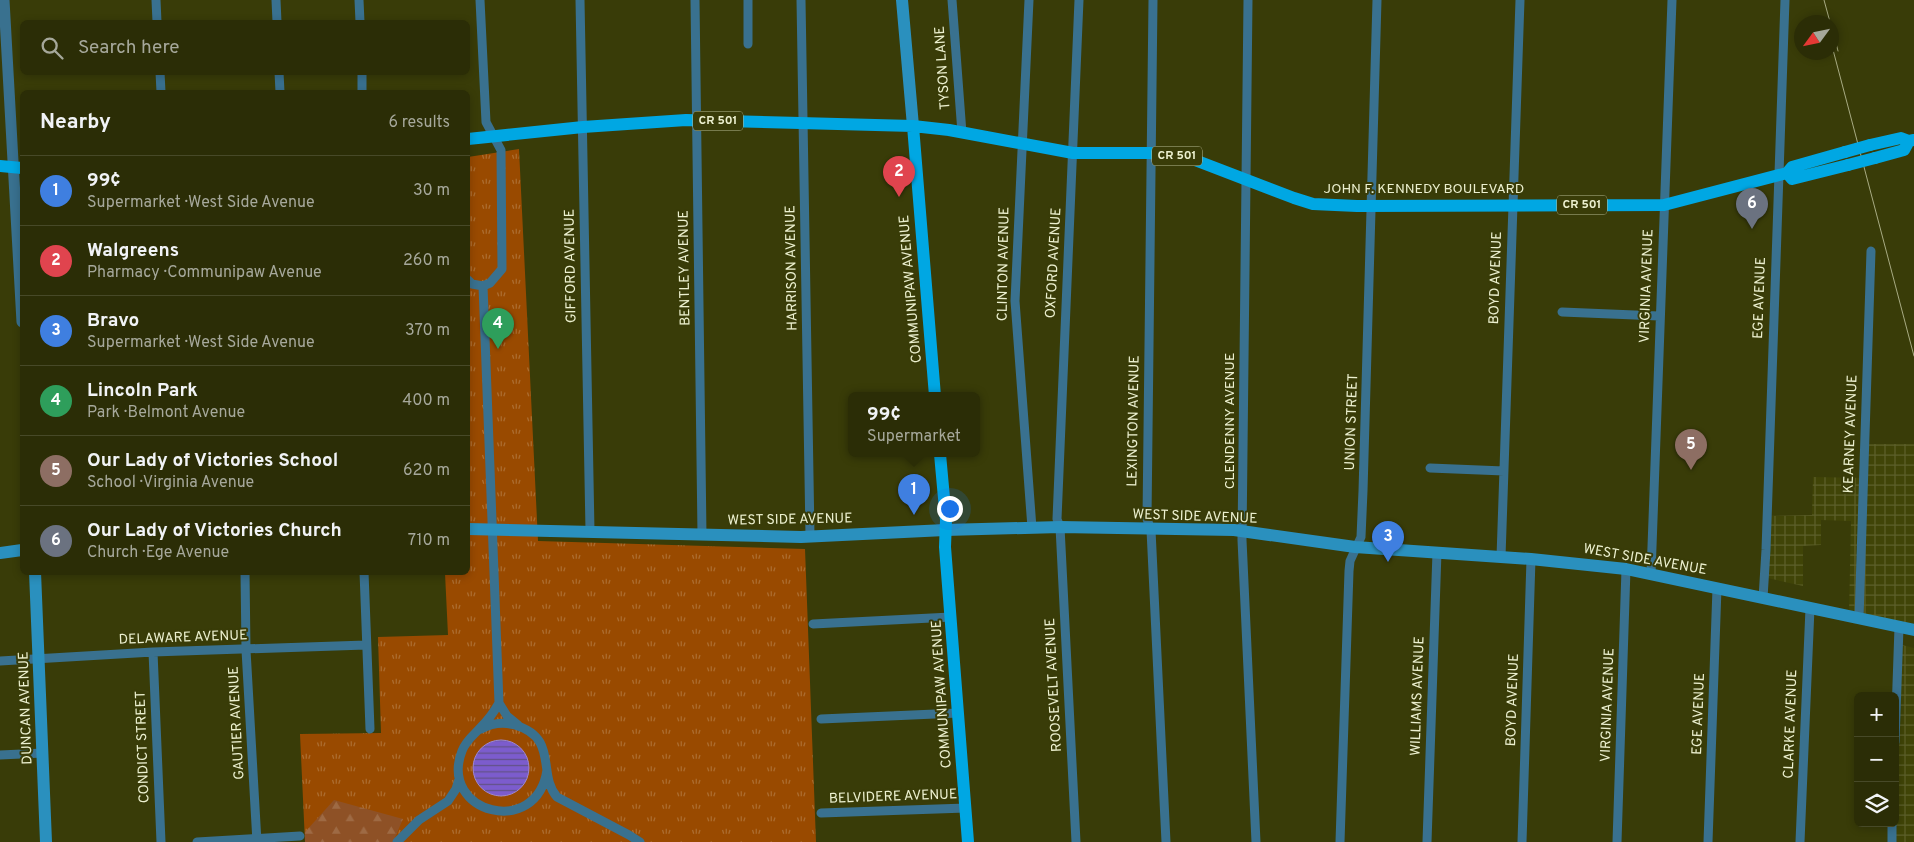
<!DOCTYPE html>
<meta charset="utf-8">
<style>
:root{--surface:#2b2d06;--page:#373914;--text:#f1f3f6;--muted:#a6a89b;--line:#474928;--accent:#baaaf6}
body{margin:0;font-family:Overpass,sans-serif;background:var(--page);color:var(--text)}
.controls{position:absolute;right:15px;bottom:15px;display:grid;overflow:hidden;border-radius:8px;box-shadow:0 2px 8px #0003}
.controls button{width:45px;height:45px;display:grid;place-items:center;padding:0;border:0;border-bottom:1px solid var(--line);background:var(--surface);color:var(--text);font:25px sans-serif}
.compass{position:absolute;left:1794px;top:15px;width:45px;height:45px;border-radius:50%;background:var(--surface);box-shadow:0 2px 8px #0003;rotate:237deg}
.you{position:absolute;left:949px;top:508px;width:18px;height:18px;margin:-12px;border:4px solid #fff;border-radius:50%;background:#1a73e8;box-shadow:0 0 0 8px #1a73e833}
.badge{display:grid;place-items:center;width:32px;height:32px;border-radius:50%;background:var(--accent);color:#fff;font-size:16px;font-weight:700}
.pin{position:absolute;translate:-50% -41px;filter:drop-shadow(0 1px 2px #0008)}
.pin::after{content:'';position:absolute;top:26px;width:18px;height:15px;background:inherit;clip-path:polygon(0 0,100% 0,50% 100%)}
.popup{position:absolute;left:848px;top:392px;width:132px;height:65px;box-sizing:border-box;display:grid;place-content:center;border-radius:8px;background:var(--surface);filter:drop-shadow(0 1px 4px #0005);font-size:16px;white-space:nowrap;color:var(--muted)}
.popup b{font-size:19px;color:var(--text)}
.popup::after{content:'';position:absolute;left:50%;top:100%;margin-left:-10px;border:10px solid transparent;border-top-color:var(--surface)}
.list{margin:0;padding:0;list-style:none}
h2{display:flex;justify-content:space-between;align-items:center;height:65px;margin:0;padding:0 20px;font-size:21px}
h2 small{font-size:16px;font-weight:400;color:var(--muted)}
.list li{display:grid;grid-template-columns:32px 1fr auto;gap:15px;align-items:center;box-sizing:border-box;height:70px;padding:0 20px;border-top:1px solid var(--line)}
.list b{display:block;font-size:19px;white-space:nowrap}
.list p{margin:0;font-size:16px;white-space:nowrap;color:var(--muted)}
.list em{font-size:16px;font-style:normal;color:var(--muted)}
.icon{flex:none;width:28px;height:28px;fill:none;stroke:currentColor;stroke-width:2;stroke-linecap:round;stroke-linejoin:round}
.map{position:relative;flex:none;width:1914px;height:842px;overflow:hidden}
.search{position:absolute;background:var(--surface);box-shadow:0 2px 8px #0003;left:20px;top:20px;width:450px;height:55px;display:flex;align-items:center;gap:12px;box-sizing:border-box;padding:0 18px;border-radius:8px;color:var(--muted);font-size:19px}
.panel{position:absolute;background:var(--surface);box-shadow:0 2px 8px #0003;left:20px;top:90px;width:450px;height:485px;border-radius:8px}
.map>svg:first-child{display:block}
.industrial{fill:url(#industrial-grid)}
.grass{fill:url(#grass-tufts)}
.forest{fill:url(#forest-firs)}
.water{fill:url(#water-rules);stroke:#9e88ce}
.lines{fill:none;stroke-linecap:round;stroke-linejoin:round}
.minor{stroke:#39718f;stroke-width:9}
.tertiary{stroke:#39718f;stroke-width:11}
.secondary{stroke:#2a90be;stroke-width:12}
.primary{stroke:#00a7e3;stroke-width:12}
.tram{stroke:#a8ab83;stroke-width:1}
.primary-bridge{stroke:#00a7e3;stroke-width:12}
.labels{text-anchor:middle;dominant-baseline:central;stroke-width:4;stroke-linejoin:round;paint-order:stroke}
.shield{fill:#393c08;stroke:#b6ba93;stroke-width:1}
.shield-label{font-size:12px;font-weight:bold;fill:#ecf0cf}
.street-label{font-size:14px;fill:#ecf0cf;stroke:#393c08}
</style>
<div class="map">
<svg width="1914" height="842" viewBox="0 0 1914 842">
<defs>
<pattern id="industrial-grid" width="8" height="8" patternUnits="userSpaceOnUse" patternTransform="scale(1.25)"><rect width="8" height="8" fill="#404407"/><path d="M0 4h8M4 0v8" fill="none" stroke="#5c5f2a"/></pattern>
<pattern id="grass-tufts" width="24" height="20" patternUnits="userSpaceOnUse" patternTransform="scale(1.25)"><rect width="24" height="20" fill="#994a00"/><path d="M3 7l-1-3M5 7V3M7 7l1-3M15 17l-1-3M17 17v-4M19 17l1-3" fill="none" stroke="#ac6d30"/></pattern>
<pattern id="forest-firs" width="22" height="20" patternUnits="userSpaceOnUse" patternTransform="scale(1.25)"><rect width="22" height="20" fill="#8e5126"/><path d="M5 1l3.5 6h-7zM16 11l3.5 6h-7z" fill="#9e6a44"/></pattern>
<pattern id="water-rules" width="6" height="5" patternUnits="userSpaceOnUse" patternTransform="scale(1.25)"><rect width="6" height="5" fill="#7c5ccd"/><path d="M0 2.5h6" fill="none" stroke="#625286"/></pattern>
</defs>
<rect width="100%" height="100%" fill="#393c08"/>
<path class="industrial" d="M 1866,444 L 1914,444 L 1914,627 L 1849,614 L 1851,521 L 1821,520 L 1821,545 L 1803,546 L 1803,586 L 1763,577 L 1764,516 L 1812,515 L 1813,477 L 1865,478 Z
M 1898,644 L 1914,648 L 1914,842 L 1892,842 L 1895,823 L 1895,734 Z"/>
<path class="grass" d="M 519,149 L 538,541 L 805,549 L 816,842 L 305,842 L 300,734 L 381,733 L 378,637 L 448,635 L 445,573 L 468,572 L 468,157 Z"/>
<path class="forest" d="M 334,800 L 403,819 L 393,842 L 305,842 L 305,832 Z"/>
<path class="water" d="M473 768a28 28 0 1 1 56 0a28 28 0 1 1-56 0Z"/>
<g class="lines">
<path class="minor" d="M 156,0 L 157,22
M 276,0 L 277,22
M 359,0 L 360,22
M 480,0 L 486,122 L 501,150 L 502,269 L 490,283 L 483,286
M 580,0 L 590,531
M 695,0 L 702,535
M 748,0 L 748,44
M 801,0 L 810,536
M 952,0 L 962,133
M 1029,0 L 1015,301 L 1032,528
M 1153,0 L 1147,519 L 1151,530 L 1166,842
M 1248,0 L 1242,540 L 1256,842
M 160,72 L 161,92
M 279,72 L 280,92
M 362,72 L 362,92
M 468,280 L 472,284 L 483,286
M 483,286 L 499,703 C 494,712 488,720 481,727 C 474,735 466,740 462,751 C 438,813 537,839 547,770
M 1562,312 L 1659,316
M 1430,468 L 1504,471
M 1501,557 L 1520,0
M 245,572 L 246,650 L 257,842
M 364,572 L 370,729
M 1651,574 L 1672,0
M 1763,598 L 1766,550 L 1785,0
M 1859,619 L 1871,251
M 813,624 L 951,617
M 153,652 L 161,842
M 0,661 L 153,652 L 366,645
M 499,703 L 507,716 L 518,725
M 821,719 L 958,713
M 481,729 C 492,723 504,722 515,725 C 559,738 537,774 557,797 L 629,835 L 640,842
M 1895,742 L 1899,627
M 0,755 L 43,753
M 821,813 L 966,808
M 197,842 L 300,836
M 397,842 L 419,820 L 448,801 L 456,789 L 459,779
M 1076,842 L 1060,527 L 1057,519 L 1079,0
M 1340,842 L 1349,571 L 1350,561 L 1361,537 L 1363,491 L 1377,0
M 1427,842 L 1437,552
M 1522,842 L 1531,559
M 1617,842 L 1626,569
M 1708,842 L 1717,588
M 1800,842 L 1810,608
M 1892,842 L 1892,823"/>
<path class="tertiary" d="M 4,0 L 22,322"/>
<path class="secondary" d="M 902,0 L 913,126
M 468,529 L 801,537 L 945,530 L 1060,527 L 1234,530 L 1355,547 L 1531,559 L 1626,569 L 1914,630
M 0,553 L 22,550
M 35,572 L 46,842"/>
<path class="primary" d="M 913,126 L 935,396
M 468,139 L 583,127 L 686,120 L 913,126 L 949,130 L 1073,153 L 1150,153 L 1187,157 L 1294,198 L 1313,204 L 1357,206 L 1664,205 L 1787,173 L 1792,167 L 1845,152
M 1870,145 L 1901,138 L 1909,141 L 1914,140
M 1875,158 L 1904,150 L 1909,141
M 0,166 L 22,168
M 1787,173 L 1792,179 L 1848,165
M 940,454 L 946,520 L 945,547 L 968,842"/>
<path class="tram" d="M 1824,0 L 1830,22
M 1832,27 L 1838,51
M 1832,46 L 1914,356"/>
<path class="primary-bridge" d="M 1845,152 L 1870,145
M 1848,165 L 1875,158"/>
</g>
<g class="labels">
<g class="shield">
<rect x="693" y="111.5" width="50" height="19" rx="4"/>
<rect x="1152" y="146.5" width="50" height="19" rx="4"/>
<rect x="1557" y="195.5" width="50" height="19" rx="4"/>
</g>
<g class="shield-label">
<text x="718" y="121">CR 501</text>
<text x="1177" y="156">CR 501</text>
<text x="1582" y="205">CR 501</text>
</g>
<g class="street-label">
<text transform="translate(943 68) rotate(-94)">TYSON LANE</text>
<text x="1424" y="189">JOHN F. KENNEDY BOULEVARD</text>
<text transform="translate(1054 263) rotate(-87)">OXFORD AVENUE</text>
<text transform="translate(1004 264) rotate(-89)">CLINTON AVENUE</text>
<text transform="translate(571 266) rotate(-91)">GIFFORD AVENUE</text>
<text transform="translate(685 268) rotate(-91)">BENTLEY AVENUE</text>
<text transform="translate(792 268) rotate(-91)">HARRISON AVENUE</text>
<text transform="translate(1496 278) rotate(-88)">BOYD AVENUE</text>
<text transform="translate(1647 286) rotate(-88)">VIRGINIA AVENUE</text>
<text transform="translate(911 289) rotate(-95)">COMMUNIPAW AVENUE</text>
<text transform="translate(1760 298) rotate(-88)">EGE AVENUE</text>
<text transform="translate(1134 421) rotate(-89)">LEXINGTON AVENUE</text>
<text transform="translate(1230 421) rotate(-90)">CLENDENNY AVENUE</text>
<text transform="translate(1352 422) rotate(-88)">UNION STREET</text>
<text transform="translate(1851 434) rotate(-88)">KEARNEY AVENUE</text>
<text transform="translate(1195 517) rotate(2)">WEST SIDE AVENUE</text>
<text transform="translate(790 520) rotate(-1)">WEST SIDE AVENUE</text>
<text transform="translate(1645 560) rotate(10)">WEST SIDE AVENUE</text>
<text transform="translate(183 638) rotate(-2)">DELAWARE AVENUE</text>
<text transform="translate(1054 685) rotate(-93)">ROOSEVELT AVENUE</text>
<text transform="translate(942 694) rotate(-94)">COMMUNIPAW AVENUE</text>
<text transform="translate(1418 696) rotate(-88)">WILLIAMS AVENUE</text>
<text transform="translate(1513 700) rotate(-88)">BOYD AVENUE</text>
<text transform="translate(1608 705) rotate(-88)">VIRGINIA AVENUE</text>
<text transform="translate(26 708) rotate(-92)">DUNCAN AVENUE</text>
<text transform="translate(1699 714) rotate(-88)">EGE AVENUE</text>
<text transform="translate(237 723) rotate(-93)">GAUTIER AVENUE</text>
<text transform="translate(1791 724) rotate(-88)">CLARKE AVENUE</text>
<text transform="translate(143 747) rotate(-92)">CONDICT STREET</text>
<text transform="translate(893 797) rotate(-2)">BELVIDERE AVENUE</text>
</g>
</g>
</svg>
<div class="controls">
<button>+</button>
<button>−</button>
<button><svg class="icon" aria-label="layers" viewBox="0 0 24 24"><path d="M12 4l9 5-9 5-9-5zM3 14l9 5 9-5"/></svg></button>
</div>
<svg class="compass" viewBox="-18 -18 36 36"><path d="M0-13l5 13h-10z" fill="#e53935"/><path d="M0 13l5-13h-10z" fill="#a6a89b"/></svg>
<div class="you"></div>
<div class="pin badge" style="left:914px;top:515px;background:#3f7fe0">1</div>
<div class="popup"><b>99¢</b>Supermarket</div>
<div class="pin badge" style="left:899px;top:197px;background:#e0444e">2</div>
<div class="pin badge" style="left:1388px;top:562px;background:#3f7fe0">3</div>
<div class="pin badge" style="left:498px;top:349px;background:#2e9e5b">4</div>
<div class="pin badge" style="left:1691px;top:470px;background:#8d6e63">5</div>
<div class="pin badge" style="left:1752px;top:229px;background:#6b7280">6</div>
<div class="search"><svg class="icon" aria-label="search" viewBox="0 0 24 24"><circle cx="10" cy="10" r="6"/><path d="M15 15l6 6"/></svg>Search here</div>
<section class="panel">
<h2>Nearby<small>6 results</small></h2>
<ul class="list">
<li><span class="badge" style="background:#3f7fe0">1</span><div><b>99¢</b><p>Supermarket · West Side Avenue</p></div><em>30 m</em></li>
<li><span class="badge" style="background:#e0444e">2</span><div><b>Walgreens</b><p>Pharmacy · Communipaw Avenue</p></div><em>260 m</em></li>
<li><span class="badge" style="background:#3f7fe0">3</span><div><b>Bravo</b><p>Supermarket · West Side Avenue</p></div><em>370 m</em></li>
<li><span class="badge" style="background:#2e9e5b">4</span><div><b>Lincoln Park</b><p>Park · Belmont Avenue</p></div><em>400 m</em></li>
<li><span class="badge" style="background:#8d6e63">5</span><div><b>Our Lady of Victories School</b><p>School · Virginia Avenue</p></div><em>620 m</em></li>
<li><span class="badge" style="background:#6b7280">6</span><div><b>Our Lady of Victories Church</b><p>Church · Ege Avenue</p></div><em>710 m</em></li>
</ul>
</section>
</div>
